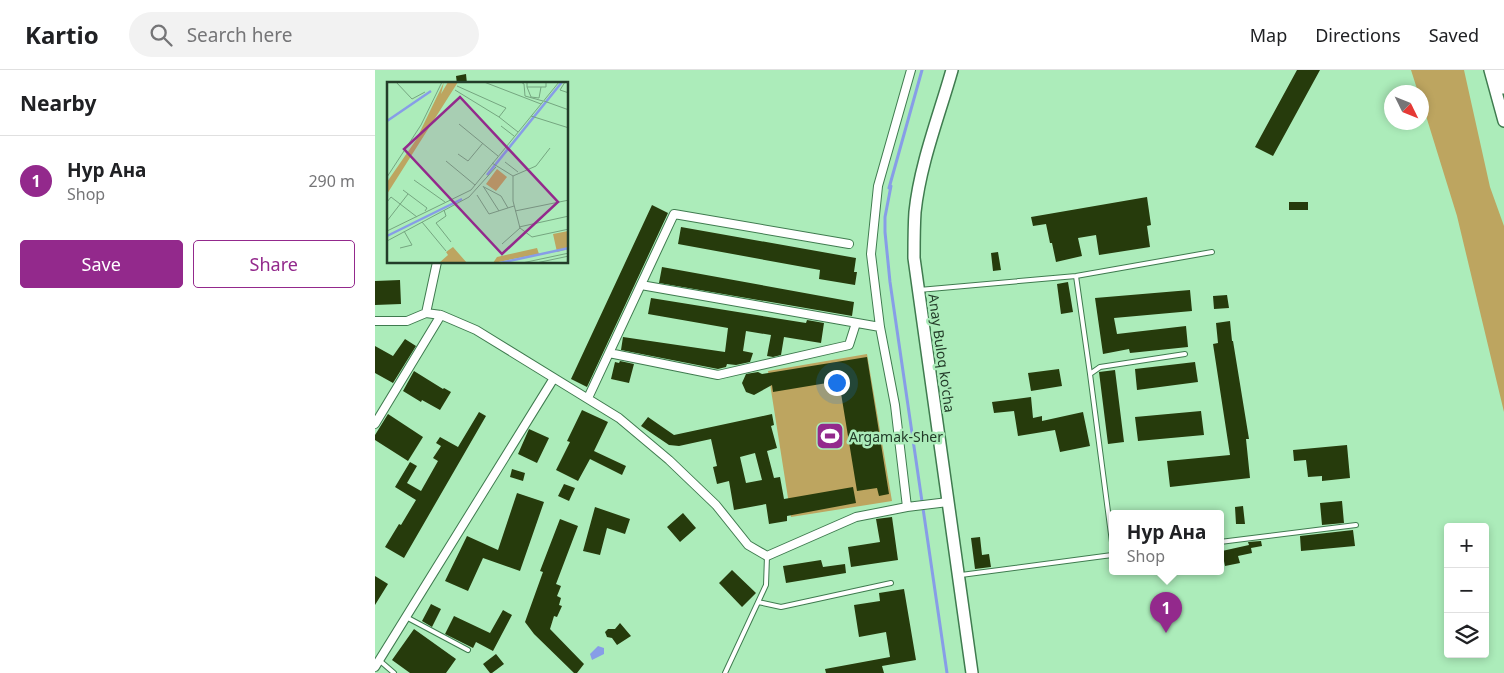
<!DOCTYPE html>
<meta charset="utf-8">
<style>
:root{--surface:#fff;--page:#f2f2f2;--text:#202124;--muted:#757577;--line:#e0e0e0;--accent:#93298c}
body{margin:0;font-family:"Noto Sans",sans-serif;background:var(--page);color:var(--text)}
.controls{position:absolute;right:15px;bottom:15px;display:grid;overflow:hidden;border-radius:5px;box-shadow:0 2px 8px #0003}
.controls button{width:45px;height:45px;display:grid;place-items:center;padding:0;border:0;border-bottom:1px solid var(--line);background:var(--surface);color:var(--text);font:25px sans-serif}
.compass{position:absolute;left:1009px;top:15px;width:45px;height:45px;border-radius:50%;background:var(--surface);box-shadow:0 2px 8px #0003;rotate:133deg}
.you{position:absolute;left:461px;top:312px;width:18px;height:18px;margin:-12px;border:4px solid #fff;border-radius:50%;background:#1a73e8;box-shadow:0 0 0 8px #1a73e833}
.badge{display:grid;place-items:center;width:32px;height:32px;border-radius:50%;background:var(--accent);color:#fff;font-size:16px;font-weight:700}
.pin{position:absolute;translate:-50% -41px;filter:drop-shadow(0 1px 2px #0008)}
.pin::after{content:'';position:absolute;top:26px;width:18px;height:15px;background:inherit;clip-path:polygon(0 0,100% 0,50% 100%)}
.popup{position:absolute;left:734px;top:440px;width:115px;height:65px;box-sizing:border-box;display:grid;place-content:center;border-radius:5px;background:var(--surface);filter:drop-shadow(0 1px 4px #0005);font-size:16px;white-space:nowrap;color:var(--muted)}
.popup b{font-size:19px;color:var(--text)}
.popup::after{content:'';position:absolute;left:50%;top:100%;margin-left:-10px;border:10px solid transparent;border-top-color:var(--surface)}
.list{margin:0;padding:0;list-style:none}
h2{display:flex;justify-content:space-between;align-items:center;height:65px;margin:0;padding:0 20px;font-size:21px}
h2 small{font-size:16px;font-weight:400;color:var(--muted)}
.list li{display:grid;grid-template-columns:32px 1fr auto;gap:15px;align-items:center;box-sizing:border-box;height:90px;padding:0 20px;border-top:1px solid var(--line)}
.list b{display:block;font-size:19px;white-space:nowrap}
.list p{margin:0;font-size:16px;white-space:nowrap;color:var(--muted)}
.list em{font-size:16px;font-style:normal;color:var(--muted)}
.actions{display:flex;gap:10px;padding:15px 20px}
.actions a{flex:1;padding:11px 0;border:1px solid var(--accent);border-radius:5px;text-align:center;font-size:18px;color:var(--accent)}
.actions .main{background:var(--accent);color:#fff}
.icon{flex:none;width:28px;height:28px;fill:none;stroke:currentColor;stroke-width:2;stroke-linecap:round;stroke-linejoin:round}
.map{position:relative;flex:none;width:1129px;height:603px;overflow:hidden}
header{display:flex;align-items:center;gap:30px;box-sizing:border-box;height:70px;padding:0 25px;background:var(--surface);border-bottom:1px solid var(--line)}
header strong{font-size:24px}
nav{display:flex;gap:28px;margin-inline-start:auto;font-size:18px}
.search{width:350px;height:45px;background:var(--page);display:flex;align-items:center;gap:12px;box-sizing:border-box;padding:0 18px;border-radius:28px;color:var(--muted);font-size:19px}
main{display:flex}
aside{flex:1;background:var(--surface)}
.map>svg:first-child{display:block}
.green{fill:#bda560}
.water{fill:#879de7}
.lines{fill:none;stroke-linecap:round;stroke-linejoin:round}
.stream{stroke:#879de7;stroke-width:3}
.building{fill:#263b0c;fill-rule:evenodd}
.service-casing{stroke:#3f7b4f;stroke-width:6}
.minor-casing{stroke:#3f7b4f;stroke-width:10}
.secondary-casing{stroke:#3f7b4f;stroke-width:14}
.service{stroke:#fff;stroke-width:4}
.minor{stroke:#fff;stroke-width:8}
.secondary{stroke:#fff;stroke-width:11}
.labels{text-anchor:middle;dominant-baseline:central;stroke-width:5;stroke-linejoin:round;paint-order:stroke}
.street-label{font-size:14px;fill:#233c29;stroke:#acecba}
.poi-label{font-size:14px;fill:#233c29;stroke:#acecba;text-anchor:start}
.inset-river{fill:none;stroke:#879de7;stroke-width:2.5}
.inset-road{fill:none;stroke:#75a680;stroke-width:1}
.view{fill:#93298c;fill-opacity:0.15;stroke:#93298c;stroke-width:2.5}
.inset-edge{fill:none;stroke:#233c29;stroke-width:2.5}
</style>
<header>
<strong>Kartio</strong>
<div class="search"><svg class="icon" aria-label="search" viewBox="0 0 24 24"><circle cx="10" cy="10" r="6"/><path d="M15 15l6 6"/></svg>Search here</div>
<nav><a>Map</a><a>Directions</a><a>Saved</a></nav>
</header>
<main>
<aside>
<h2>Nearby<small></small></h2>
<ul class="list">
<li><span class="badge">1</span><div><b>Нур Ана</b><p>Shop</p></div><em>290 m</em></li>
</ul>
<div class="actions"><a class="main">Save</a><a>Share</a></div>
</aside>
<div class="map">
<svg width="1129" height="603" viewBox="0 0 1129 603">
<rect width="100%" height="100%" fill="#acecba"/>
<path class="green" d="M 1036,0 L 1089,0 L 1115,117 L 1129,156 L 1129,342 L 1082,146 L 1047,33 L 1046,22 L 1043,22 Z
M 492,284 L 517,431 L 416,447 L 393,301 Z"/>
<path class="water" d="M 223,576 L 229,578 L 229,584 L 217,590 L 215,584 Z"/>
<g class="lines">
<path class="stream" d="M 547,0 L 514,118 L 516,116 L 510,147 L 510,162 L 515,212 L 572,603"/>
</g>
<path class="building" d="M 922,0 L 945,0 L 898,86 L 880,77 Z
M 91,4 L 92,14 L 82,14 L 81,6 Z
M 772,127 L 776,155 L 772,156 L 775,177 L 724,185 L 721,165 L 703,168 L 707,186 L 681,192 L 677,173 L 675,173 L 671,154 L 658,156 L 656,147 Z
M 914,132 L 933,132 L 933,140 L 914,140 Z
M 277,135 L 293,143 L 212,317 L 196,309 Z
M 306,157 L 481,188 L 479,202 L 482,202 L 480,215 L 444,209 L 445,200 L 303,174 Z
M 623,182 L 626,200 L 618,201 L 616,183 Z
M 287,197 L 479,232 L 477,246 L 284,213 Z
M 25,210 L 26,234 L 0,235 L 0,211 Z
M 693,212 L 698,242 L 686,244 L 682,214 Z
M 815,220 L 817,241 L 739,248 L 742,264 L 811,256 L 813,277 L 755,283 L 754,279 L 728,284 L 720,228 Z
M 852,225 L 854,238 L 839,239 L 838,226 Z
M 276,228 L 431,253 L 432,250 L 449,253 L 446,273 L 409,267 L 406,285 L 398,287 L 392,286 L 396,265 L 371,261 L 368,281 L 378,283 L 375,292 L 361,295 L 352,294 L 351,297 L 343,299 L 246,280 L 248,267 L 350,282 L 353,258 L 273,244 Z
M 855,251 L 857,271 L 858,271 L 874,369 L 871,369 L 875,408 L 795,417 L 792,391 L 855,385 L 838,274 L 843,273 L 841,253 Z
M 30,269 L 41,276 L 18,313 L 0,303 L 0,276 L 18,286 Z
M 492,287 L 514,424 L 504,426 L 502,418 L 482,421 L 464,311 L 398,322 L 397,315 L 379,325 L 371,322 L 367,313 L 371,304 L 383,302 L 387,304 Z
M 245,291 L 259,294 L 254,313 L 236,309 L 240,292 L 244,293 Z
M 820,292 L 823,312 L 762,320 L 760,299 Z
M 684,299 L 687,316 L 656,321 L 653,303 Z
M 740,300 L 749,372 L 733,374 L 724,302 Z
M 39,301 L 68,319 L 69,318 L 76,322 L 65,340 L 47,330 L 46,332 L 28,321 Z
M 656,327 L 658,348 L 667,346 L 667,351 L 708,342 L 715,376 L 685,382 L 680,360 L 643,366 L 639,341 L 619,343 L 617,332 Z
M 207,340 L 233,352 L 219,381 L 251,396 L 247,405 L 215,389 L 203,411 L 181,400 L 195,372 L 192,371 Z
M 826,341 L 829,365 L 763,371 L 760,347 Z
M 104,342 L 111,346 L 29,488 L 10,477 L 24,454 L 26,455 L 41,430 L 20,417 L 35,392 L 42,396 L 32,413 L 46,421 L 63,391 L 58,388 L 66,376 L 61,373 L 65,367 L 83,377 Z
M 13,344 L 48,367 L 33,391 L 0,370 L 0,365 Z
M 397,344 L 399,355 L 396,356 L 402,378 L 392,381 L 399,408 L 405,407 L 409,429 L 478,417 L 481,433 L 412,446 L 412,451 L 394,454 L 391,434 L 359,440 L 354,411 L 342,414 L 338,397 L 342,396 L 336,369 L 304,376 L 294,375 L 266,356 L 273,347 L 299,365 ZM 380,383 L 387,410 L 371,413 L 365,387 Z
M 154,359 L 174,368 L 162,393 L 143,384 Z
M 972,375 L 975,408 L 947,411 L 947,406 L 933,407 L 931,390 L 919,391 L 918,380 Z
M 137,399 L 150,403 L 148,411 L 135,407 Z
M 189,414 L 200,418 L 194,431 L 183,426 Z
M 142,423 L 169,432 L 145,501 L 108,488 L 93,521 L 70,511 L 92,466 L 123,480 Z
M 967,431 L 969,453 L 947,455 L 945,433 Z
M 868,436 L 870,454 L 861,454 L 860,437 Z
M 220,437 L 255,449 L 250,464 L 232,458 L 225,485 L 208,481 Z
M 308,443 L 321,458 L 305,472 L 292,457 Z
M 517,447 L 523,490 L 476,497 L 473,477 L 505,472 L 501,449 Z
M 185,449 L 203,456 L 181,514 L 186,516 L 182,526 L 186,528 L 184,535 L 187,536 L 182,547 L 179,546 L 175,559 L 209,594 L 202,603 L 199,603 L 159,564 L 150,552 L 168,502 L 165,501 Z
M 978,460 L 980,476 L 926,481 L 925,466 Z
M 605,467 L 607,485 L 614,484 L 616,497 L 600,499 L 596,468 Z
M 886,471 L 887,476 L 876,478 L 877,483 L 863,486 L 865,493 L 850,496 L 847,481 L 874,475 L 873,472 Z
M 446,490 L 448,497 L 470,494 L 471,503 L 411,513 L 408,496 Z
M 357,500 L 381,523 L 367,537 L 344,513 Z
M 0,506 L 13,514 L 0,535 Z
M 529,519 L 541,590 L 507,596 L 509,603 L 451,603 L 450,599 L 515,587 L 511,562 L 484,567 L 479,535 L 505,531 L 504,523 Z
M 56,534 L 66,539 L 57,557 L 47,551 Z
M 128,540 L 137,545 L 118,581 L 101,572 L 98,578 L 70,564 L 79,546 L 115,563 Z
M 245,553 L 256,566 L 242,575 L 237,568 L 232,567 L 230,562 L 233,559 L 240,559 Z
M 39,559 L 81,589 L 71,603 L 35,603 L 17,590 Z
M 121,584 L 129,594 L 117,603 L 115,603 L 108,594 Z"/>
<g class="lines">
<defs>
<path id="service" d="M 701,206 L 715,304
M 544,220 L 701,206 L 837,182
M 737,472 L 715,304 L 725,297 L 810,284
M 845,472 L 981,455
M 586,505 L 737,485
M 383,532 L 406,537 L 516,513
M 31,547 L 93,580
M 4,590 L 19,603
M 350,603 L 391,515 L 392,486"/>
<path id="minor" d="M 62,192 L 51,243 L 66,245 L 101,260 L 244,348 L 294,390 L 341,435 L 373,475 L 392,486 L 481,447 L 532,437 L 573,432
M 266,215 L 505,257
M 0,251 L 32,251 L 51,243
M 234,283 L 343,305 L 474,275 L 481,253
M 213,328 L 299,144 L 474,174
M 0,354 L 66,245
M 532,437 L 520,335 L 505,257 L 496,184 L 503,116 L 536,0
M 0,597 L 179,308"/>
<path id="secondary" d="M 577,0 C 564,46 545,94 540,142 C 539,157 539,173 539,188 L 597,603
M 1115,0 L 1129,51
M 1125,0 L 1129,18"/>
</defs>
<use href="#service" class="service-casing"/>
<use href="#minor" class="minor-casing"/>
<use href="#secondary" class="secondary-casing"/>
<use href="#service" class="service"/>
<use href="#minor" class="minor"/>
<use href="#secondary" class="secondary"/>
</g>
<defs>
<symbol id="stadium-square" viewBox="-11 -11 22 22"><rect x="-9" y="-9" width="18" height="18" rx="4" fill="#93298c" stroke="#acecba"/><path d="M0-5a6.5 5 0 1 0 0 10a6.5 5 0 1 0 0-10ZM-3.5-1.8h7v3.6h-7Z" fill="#fff"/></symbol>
</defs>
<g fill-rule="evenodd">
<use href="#stadium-square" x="439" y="350" width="32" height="32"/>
</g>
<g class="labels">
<g class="street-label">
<text transform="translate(567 283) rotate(82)">Anay Buloq ko'cha</text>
</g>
<g class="poi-label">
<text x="474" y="366">Argamak-Sher</text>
</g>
</g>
<g transform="translate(12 12)">
<rect width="181" height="181" fill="#acecba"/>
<path d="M 57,0 L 54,12 L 61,0 L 71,0 L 0,112 L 0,100 L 29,58 ZM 110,87 L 120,95 L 109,109 L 99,102 ZM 181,149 L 181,167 L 170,170 L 166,152 ZM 66,165 L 80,181 L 52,181 L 61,173 L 59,170 ZM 150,166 L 152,172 L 106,181 L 110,175 Z" fill="#bda560"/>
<path class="inset-river" d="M 0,39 L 44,9M 100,93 L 175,0M 0,154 L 75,117M 113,181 L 182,166"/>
<path class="inset-road" d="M 9,0 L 25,17 L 38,10M 97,0 L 154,22M 134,0 L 137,2 L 138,14 L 156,19M 140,0 L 140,5 L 159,5 L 159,0M 178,0 L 173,8 L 182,11M 70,4 L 119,26 L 112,35M 140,5 L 144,15 L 152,16 L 154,5M 68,8 L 112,35 L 131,50M 157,19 L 182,28M 144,34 L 182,46M 72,42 L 111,74M 114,44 L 127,54M 71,72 L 81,79 L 96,61M 59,79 L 88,103M 118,80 L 131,90M 105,81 L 126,94 L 126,119 L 133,146 L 115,162M 126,94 L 149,84 L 163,66M 0,95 L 34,43 L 55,0M 27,98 L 58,120M 96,104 L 112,129M 97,105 L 114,114 L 121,126M 16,108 L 40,126 L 38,129M 90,113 L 102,132 L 127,124M 0,120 L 4,115 L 30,135M 57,128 L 59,134 L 49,141 L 64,160M 128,129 L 182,118M 0,139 L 21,112M 35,140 L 59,169M 132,145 L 182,134M 133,146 L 145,155 L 182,147M 0,149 L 84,108 L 172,0M 0,159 L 82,115 L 109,85M 13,166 L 25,163 L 17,149M 135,181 L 182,171M 149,181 L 182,174"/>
<path class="view" d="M 73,15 L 171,120 L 115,172 L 17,67 Z"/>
<rect width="181" height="181" class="inset-edge"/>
</g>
</svg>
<div class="controls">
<button>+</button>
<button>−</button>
<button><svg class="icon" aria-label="layers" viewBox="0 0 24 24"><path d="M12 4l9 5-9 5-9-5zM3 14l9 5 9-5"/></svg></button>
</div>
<svg class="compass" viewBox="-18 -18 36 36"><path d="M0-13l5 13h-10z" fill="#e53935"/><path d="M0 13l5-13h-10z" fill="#757577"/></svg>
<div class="you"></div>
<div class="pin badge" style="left:791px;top:563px">1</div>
<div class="popup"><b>Нур Ана</b>Shop</div>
</div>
</main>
